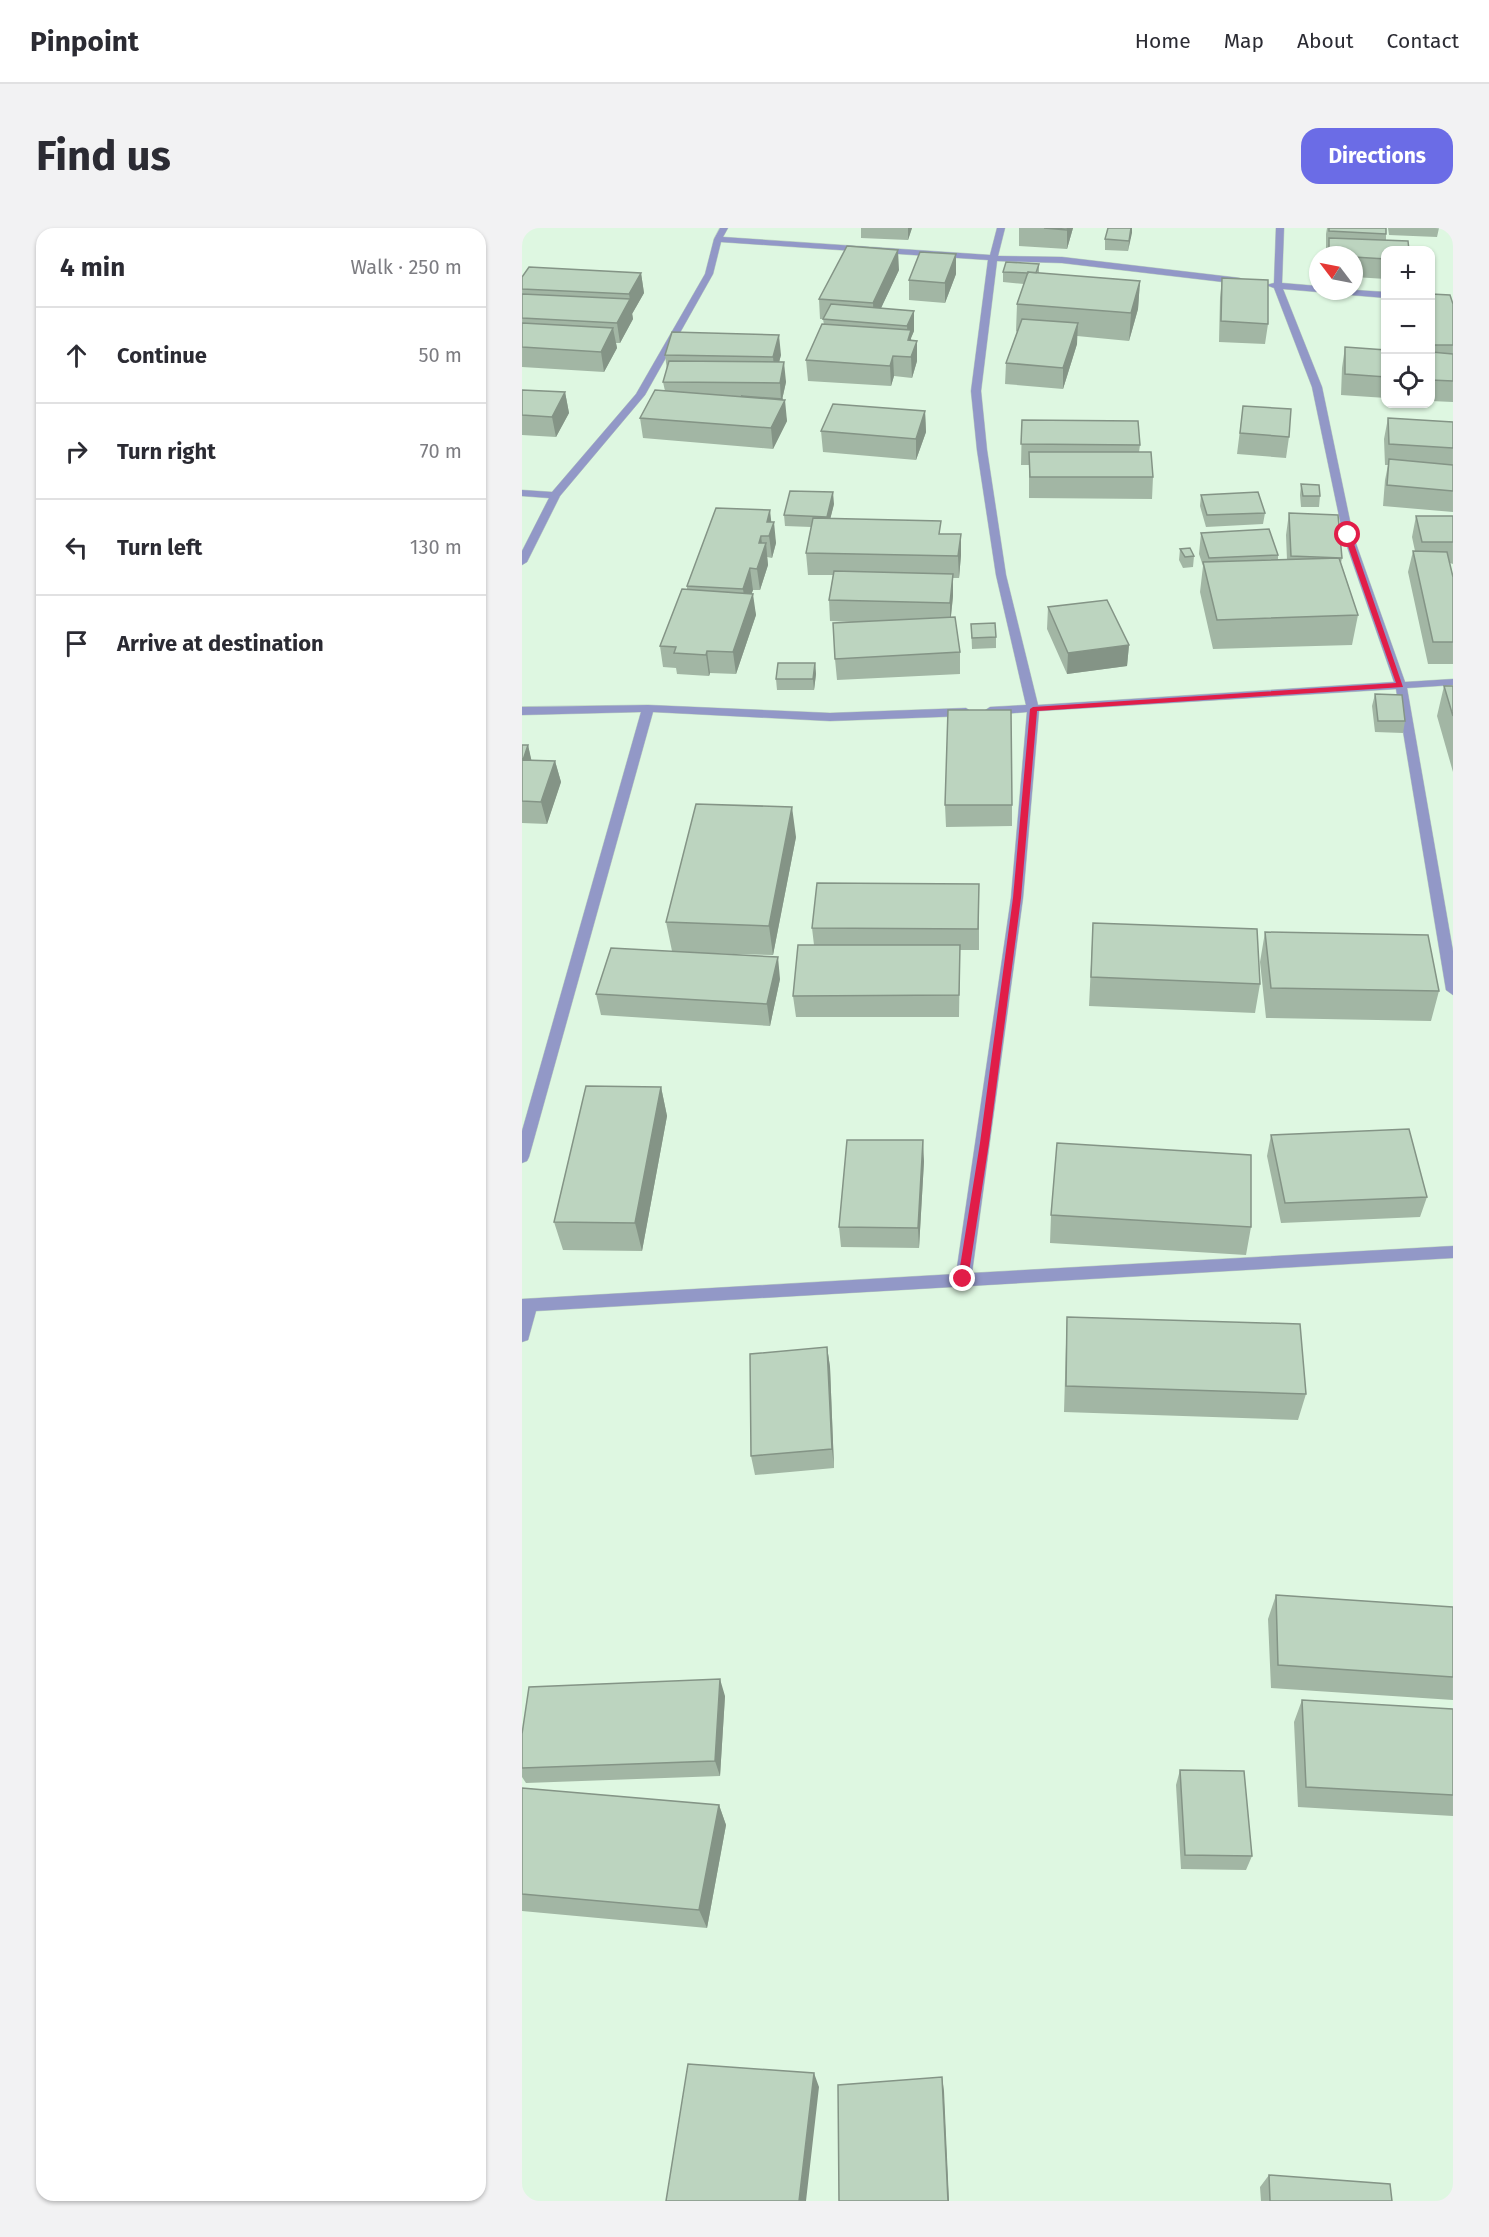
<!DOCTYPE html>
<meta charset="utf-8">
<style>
:root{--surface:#fff;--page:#f2f2f3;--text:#2b2b33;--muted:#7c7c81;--line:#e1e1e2;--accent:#6b6ce6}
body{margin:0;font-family:"Fira Sans",sans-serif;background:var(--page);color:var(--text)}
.controls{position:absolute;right:18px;top:18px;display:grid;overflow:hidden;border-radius:12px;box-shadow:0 2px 4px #0004}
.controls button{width:54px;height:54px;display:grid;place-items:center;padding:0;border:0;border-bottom:2px solid var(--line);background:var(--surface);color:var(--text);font:30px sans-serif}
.compass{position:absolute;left:787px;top:18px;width:54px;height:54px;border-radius:50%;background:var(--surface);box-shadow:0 2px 4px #0004;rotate:302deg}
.stop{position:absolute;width:18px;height:18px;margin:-14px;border:4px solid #e11d48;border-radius:50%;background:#fff}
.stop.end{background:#e11d48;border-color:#fff;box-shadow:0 2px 6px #0008}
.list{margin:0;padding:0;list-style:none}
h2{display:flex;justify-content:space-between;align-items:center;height:78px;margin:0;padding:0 24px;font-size:26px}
h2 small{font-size:20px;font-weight:400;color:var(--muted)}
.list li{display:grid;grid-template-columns:39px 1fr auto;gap:18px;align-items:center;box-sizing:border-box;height:96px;padding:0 24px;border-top:2px solid var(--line)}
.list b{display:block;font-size:22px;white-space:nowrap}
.list em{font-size:20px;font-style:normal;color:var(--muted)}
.icon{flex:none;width:33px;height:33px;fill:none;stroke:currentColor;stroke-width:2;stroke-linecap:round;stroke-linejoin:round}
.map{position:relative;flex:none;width:931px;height:1973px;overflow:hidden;border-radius:18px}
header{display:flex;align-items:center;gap:36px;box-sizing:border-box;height:84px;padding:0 30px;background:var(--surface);border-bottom:2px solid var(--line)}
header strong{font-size:28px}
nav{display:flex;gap:33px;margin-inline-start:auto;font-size:21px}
.intro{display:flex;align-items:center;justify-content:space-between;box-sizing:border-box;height:144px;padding:0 36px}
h1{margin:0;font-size:42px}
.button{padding:15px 27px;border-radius:18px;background:var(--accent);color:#fff;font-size:21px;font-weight:700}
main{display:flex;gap:36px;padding:0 36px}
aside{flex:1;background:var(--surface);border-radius:18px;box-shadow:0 2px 4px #0004}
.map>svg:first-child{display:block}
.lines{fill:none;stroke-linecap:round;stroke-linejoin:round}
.street-casing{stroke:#bdd3c0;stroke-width:1}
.street{fill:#9298c7;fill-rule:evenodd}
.wall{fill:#a2b6a4}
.shaded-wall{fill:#849486}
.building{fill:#bcd4bf;stroke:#849486;stroke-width:1.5}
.route{fill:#e11d48}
</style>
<header>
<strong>Pinpoint</strong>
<nav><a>Home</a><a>Map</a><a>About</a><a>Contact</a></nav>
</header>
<div class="intro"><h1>Find us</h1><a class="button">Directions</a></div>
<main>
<aside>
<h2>4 min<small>Walk · 250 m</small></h2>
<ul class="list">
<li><svg class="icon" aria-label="ahead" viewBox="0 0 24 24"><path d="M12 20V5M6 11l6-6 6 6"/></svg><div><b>Continue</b></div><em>50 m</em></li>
<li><svg class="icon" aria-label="right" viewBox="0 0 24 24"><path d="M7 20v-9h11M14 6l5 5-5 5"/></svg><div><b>Turn right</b></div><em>70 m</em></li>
<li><svg class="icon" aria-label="left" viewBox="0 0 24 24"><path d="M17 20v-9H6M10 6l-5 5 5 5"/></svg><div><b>Turn left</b></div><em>130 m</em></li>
<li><svg class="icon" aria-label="arrive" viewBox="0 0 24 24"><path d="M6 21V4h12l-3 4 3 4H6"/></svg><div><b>Arrive at destination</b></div></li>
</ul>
</aside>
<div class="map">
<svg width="931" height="1973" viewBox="0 0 931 1973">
<rect width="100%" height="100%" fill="#def7e1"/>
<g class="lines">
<defs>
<path id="street" d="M 198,0 L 206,0 L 201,9 L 468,27 L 475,0 L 483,0 L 476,28 L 540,29 L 718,50 L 722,53 L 718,56 L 540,35 L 475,33 L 459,163 L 465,222 L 484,347 L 516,477 L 872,454 L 821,307 L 790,159 L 752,60 L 744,57 L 752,55 L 754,0 L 762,0 L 760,55 L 796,58 L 796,63 L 798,63 L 796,64 L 761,61 L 800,159 L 831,307 L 883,454 L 931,451 L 931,457 L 885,460 L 931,723 L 931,767 L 924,762 L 874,461 L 517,483 L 501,670 L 450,1045 L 931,1018 L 931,1030 L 14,1083 L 6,1112 L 0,1114 L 0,1071 L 434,1046 L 489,670 L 505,484 L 468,487 L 462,483 L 468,479 L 504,477 L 474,347 L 455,222 L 449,163 L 466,32 L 199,14 L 191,46 L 123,167 L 38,268 L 5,334 L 0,337 L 0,323 L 27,270 L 0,268 L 0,262 L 30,264 L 114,166 L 183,46 L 192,11 Z
M 832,62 L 864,64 L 864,70 L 816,66 L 812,63 Z
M 126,477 L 308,485 L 444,480 L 450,484 L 444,488 L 308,493 L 131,484 L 7,929 L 5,933 L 0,935 L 0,903 L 119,484 L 0,487 L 0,479 Z"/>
</defs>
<use href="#street" class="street-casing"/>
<use href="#street" class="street"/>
</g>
<path class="wall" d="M 339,0 L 390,0 L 386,12 L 339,10 Z
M 497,0 L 551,0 L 545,21 L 497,18 Z
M 586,0 L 610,0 L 606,23 L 583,22 L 583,11 Z
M 805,0 L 864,0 L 864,51 L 832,49 L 832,27 L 804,27 L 805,23 L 804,23 L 804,6 Z
M 866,0 L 917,0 L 915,9 L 867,7 Z
M 517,36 L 517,45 L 618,53 L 616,81 L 607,113 L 555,108 L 555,116 L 541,161 L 483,156 L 484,135 L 495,104 L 494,103 L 495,76 L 502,56 L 481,54 L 481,44 Z
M 377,42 L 359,80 L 392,103 L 389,110 L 389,113 L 395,133 L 390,150 L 372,148 L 369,158 L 286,153 L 284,132 L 302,97 L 301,91 L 298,91 L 297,71 Z
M 119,45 L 122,65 L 110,86 L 111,91 L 98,115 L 94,115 L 95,120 L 82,144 L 0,139 L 0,49 Z
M 434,46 L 423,75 L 387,72 L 387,52 Z
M 700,50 L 746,96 L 743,116 L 697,114 L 698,70 Z
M 864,66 L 864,102 L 860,86 Z
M 909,66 L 931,76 L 931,174 L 909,173 Z
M 823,119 L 864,122 L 864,170 L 819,167 L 820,140 Z
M 143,127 L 259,127 L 257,134 L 264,154 L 260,172 L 265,193 L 251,221 L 121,210 L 118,190 L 143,163 L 141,154 L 145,142 Z
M 0,162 L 43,164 L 47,185 L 34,209 L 0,207 Z
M 721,178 L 767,209 L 764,230 L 715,226 Z
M 403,183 L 404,204 L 394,232 L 301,224 L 299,203 Z
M 866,190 L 931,194 L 931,284 L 861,278 L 863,252 L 866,237 L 863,237 L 862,211 Z
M 500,192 L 618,217 L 617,224 L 631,249 L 630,271 L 507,270 L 507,237 L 499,237 Z
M 779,256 L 798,268 L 797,279 L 779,279 L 778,267 Z
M 679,267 L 743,285 L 741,296 L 684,299 L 678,278 Z
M 312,276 L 308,291 L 419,306 L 439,306 L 439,327 L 437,350 L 431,350 L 431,368 L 429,389 L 438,424 L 438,446 L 315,452 L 313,431 L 331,394 L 308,393 L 307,372 L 311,347 L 286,347 L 284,325 L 289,299 L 263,298 L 262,287 Z
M 767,285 L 820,330 L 819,335 L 836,387 L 830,417 L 691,421 L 678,364 L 681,338 L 677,326 L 679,305 L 756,327 L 756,332 L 765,332 L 764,307 Z
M 894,288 L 931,288 L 931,336 L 928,335 L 931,349 L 931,436 L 906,436 L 886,344 L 891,323 L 893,323 L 890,309 Z
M 249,294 L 254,315 L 250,330 L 245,329 L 246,337 L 238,362 L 231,362 L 229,366 L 234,387 L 214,446 L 188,445 L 187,448 L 155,446 L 154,440 L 141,439 L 138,418 L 165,362 L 165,358 Z
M 658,321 L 672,328 L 671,339 L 661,340 L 657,332 Z
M 526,379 L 607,417 L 605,438 L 545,446 L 525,401 Z
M 449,396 L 474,409 L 474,420 L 450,421 Z
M 293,435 L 294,446 L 292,462 L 255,462 L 254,451 Z
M 922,458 L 931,458 L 931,544 L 915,488 Z
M 853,466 L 883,493 L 881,505 L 853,504 L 850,478 Z
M 0,517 L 6,517 L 9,532 L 33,533 L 39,554 L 25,596 L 0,595 Z
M 423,577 L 490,577 L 490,598 L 424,599 Z
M 274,609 L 251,727 L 173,725 L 258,751 L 248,798 L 79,787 L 74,766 L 150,723 L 144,694 Z
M 457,656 L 457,722 L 438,722 L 437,789 L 274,789 L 271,768 L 292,717 L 290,700 Z
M 571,695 L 738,756 L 733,785 L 567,778 Z
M 743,704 L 917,763 L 909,793 L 744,790 L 738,734 Z
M 139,859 L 145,888 L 120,1023 L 41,1022 L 32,994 Z
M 749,907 L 905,969 L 898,989 L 759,995 L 745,928 Z
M 402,933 L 397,1020 L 319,1019 L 317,999 Z
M 529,987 L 729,999 L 724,1027 L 528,1015 Z
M 545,1089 L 784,1166 L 776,1192 L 542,1184 L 544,1116 Z
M 305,1119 L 308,1139 L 312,1240 L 233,1247 L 229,1228 Z
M 754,1367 L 931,1379 L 931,1472 L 749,1460 L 746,1391 Z
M 203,1468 L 198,1548 L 4,1555 L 0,1549 L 0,1506 Z
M 780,1472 L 931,1481 L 931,1588 L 776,1579 L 772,1494 Z
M 658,1542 L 730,1628 L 724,1642 L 659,1641 L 654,1557 Z
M 0,1560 L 197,1577 L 204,1597 L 185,1700 L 0,1683 Z
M 747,1947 L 870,1973 L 739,1973 L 738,1959 Z"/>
<path class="shaded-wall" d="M 386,0 L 390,0 L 386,12 Z
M 546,0 L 551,0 L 545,21 L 545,2 Z
M 609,0 L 610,0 L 610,5 L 606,23 L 607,13 Z
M 376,22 L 377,42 L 352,95 L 351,75 Z
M 434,26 L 434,46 L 423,75 L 423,55 Z
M 119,45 L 122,65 L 110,86 L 107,66 Z
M 618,53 L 616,81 L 607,113 L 609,85 Z
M 108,71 L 111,91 L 98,115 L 95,95 Z
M 392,83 L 392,103 L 389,110 L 390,122 L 386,118 L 385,98 Z
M 556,95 L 555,116 L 541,161 L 541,140 Z
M 91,100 L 95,120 L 82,144 L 79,124 Z
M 257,107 L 259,127 L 253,149 L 251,129 Z
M 395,113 L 395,133 L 390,150 L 389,129 Z
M 371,128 L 372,148 L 369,158 L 368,138 Z
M 262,134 L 264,154 L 260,172 L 263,172 L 265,193 L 251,221 L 249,200 L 259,173 L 258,155 Z
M 43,164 L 47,185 L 34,209 L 30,189 Z
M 403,183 L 404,204 L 394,232 L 394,211 Z
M 311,264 L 312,276 L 306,300 L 305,289 Z
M 248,282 L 250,300 L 252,294 L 254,315 L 250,330 L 247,308 L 245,294 Z
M 439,306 L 439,327 L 437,350 L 436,328 Z
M 239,308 L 241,323 L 244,315 L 246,337 L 238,362 L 235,341 L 237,315 Z
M 228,340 L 231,362 L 224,382 L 221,361 Z
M 431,346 L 431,368 L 428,396 L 428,375 Z
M 231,366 L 234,387 L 214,446 L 211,424 Z
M 607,417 L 605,438 L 545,446 L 546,425 Z
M 185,423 L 188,445 L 187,448 L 184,427 Z
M 293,435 L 294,446 L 292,462 L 291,451 Z
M 6,517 L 11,539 L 1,532 Z
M 33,533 L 39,554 L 25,596 L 19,574 Z
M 270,579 L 274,609 L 251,727 L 247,698 Z
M 256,729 L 258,751 L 248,798 L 245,776 Z
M 139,859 L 145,888 L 120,1023 L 113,995 Z
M 401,912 L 402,933 L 397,1020 L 396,1000 Z
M 305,1119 L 308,1139 L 312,1240 L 310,1221 Z
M 198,1451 L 203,1468 L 198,1548 L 193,1533 Z
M 197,1577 L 204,1597 L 185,1700 L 177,1682 Z
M 292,1845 L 297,1859 L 284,1973 L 277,1973 Z
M 420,1849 L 422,1863 L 427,1973 L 426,1973 Z"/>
<path class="building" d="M 522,0 L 546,0 L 545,2 Z
M 586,0 L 609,0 L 607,13 L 583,11 Z
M 807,0 L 864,0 L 864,6 L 807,3 Z
M 807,10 L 886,13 L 887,22 L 864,22 L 864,31 L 832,29 L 832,27 L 807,27 Z
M 325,18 L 376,22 L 351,75 L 297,71 Z
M 398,24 L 434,26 L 423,55 L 387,52 Z
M 484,34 L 517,36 L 514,45 L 506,44 L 506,45 L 481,44 Z
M 7,39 L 119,45 L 107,66 L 0,61 L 0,49 Z
M 506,44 L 618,53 L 609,85 L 495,76 Z
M 700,50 L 746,52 L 746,96 L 699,93 Z
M 0,66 L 108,71 L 95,95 L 0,90 Z
M 909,66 L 928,67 L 931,76 L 931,117 L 909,117 Z
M 309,76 L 392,83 L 385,98 L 301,91 Z
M 500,91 L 556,95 L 541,140 L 484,135 Z
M 0,95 L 91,100 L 79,124 L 0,119 Z
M 300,96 L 389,102 L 386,112 L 395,113 L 389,129 L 371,128 L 368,138 L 284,132 Z
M 150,104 L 257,107 L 251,129 L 143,127 Z
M 823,119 L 864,122 L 864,149 L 823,146 Z
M 909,124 L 931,126 L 931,153 L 909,152 Z
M 147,133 L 262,134 L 258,155 L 141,154 Z
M 0,162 L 43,164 L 30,189 L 0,187 Z
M 133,162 L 263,172 L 249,200 L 118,190 Z
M 219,168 L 260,171 L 260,172 Z
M 311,176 L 403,183 L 394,211 L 299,203 Z
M 721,178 L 769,181 L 767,209 L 718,205 Z
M 866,190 L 931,194 L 931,220 L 867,216 Z
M 500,192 L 616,193 L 618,217 L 499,216 Z
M 507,224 L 629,224 L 631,249 L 508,249 Z
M 867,231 L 931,237 L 931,263 L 865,257 Z
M 779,256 L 797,257 L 798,268 L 781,268 Z
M 268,263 L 311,264 L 305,289 L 262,287 Z
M 736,264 L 743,285 L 685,287 L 679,267 Z
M 194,280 L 248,282 L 245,294 L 252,294 L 247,308 L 239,308 L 237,315 L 244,315 L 235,341 L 228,340 L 221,361 L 165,358 Z
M 767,285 L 816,287 L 820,330 L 769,328 Z
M 894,288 L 931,288 L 931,314 L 900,314 Z
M 291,290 L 419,293 L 417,306 L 439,306 L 436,328 L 284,325 Z
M 747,301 L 756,327 L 687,330 L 679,305 Z
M 668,320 L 672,328 L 663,329 L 658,321 Z
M 891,323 L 925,324 L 931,349 L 931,414 L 911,414 Z
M 817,330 L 836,387 L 695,392 L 681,334 Z
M 312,343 L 431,346 L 428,375 L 307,372 Z
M 160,361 L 231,366 L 211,424 L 185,423 L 184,427 L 152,425 L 154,419 L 138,418 Z
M 585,372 L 607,417 L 546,425 L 526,379 Z
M 433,389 L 438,424 L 313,431 L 311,395 Z
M 473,395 L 474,409 L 450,410 L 449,396 Z
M 256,435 L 293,435 L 291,451 L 254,451 Z
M 922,458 L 931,458 L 931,488 Z
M 853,466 L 880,467 L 883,493 L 856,493 Z
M 426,482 L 489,482 L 490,577 L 423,577 Z
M 0,517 L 6,517 L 1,532 L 33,533 L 19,574 L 0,573 Z
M 174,576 L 270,579 L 247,698 L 144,694 Z
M 295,655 L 457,656 L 456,701 L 290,700 Z
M 571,695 L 735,701 L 738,756 L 569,749 Z
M 743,704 L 906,707 L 917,763 L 749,760 Z
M 276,717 L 438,717 L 437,767 L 271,768 Z
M 89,720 L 256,729 L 245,776 L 74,766 Z
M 64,858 L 139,859 L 113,995 L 32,994 Z
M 887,901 L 905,969 L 763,975 L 749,907 Z
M 325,912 L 401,912 L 396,1000 L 317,999 Z
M 535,915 L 729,927 L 729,999 L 529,987 Z
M 545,1089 L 778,1096 L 784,1166 L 544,1158 Z
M 305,1119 L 310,1221 L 229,1228 L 228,1126 Z
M 754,1367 L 931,1379 L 931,1449 L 756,1437 Z
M 198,1451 L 193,1533 L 0,1540 L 0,1506 L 7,1459 Z
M 780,1472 L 931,1481 L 931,1567 L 784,1559 Z
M 658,1542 L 722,1543 L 730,1628 L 663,1627 Z
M 0,1560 L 197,1577 L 177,1682 L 0,1666 Z
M 166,1836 L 292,1845 L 277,1973 L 144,1973 Z
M 420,1849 L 426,1973 L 317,1973 L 316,1857 Z
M 747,1947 L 868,1956 L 870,1973 L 748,1973 Z"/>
<path class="route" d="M 826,305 L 829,307 L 881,459 L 515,483 L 499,670 L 467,915 L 446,1051 L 444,1054 L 437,1054 L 436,1051 L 458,915 L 491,670 L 508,481 L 511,479 L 874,455 L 822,307 Z"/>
</svg>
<div class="controls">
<button>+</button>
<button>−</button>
<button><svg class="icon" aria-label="locate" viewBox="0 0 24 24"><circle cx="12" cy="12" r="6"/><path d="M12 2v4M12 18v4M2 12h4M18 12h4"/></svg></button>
</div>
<svg class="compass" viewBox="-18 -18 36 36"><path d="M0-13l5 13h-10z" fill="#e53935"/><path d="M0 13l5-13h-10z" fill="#7c7c81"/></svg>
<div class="stop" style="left:826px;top:307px"></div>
<div class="stop end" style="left:441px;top:1051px"></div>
</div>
</main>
